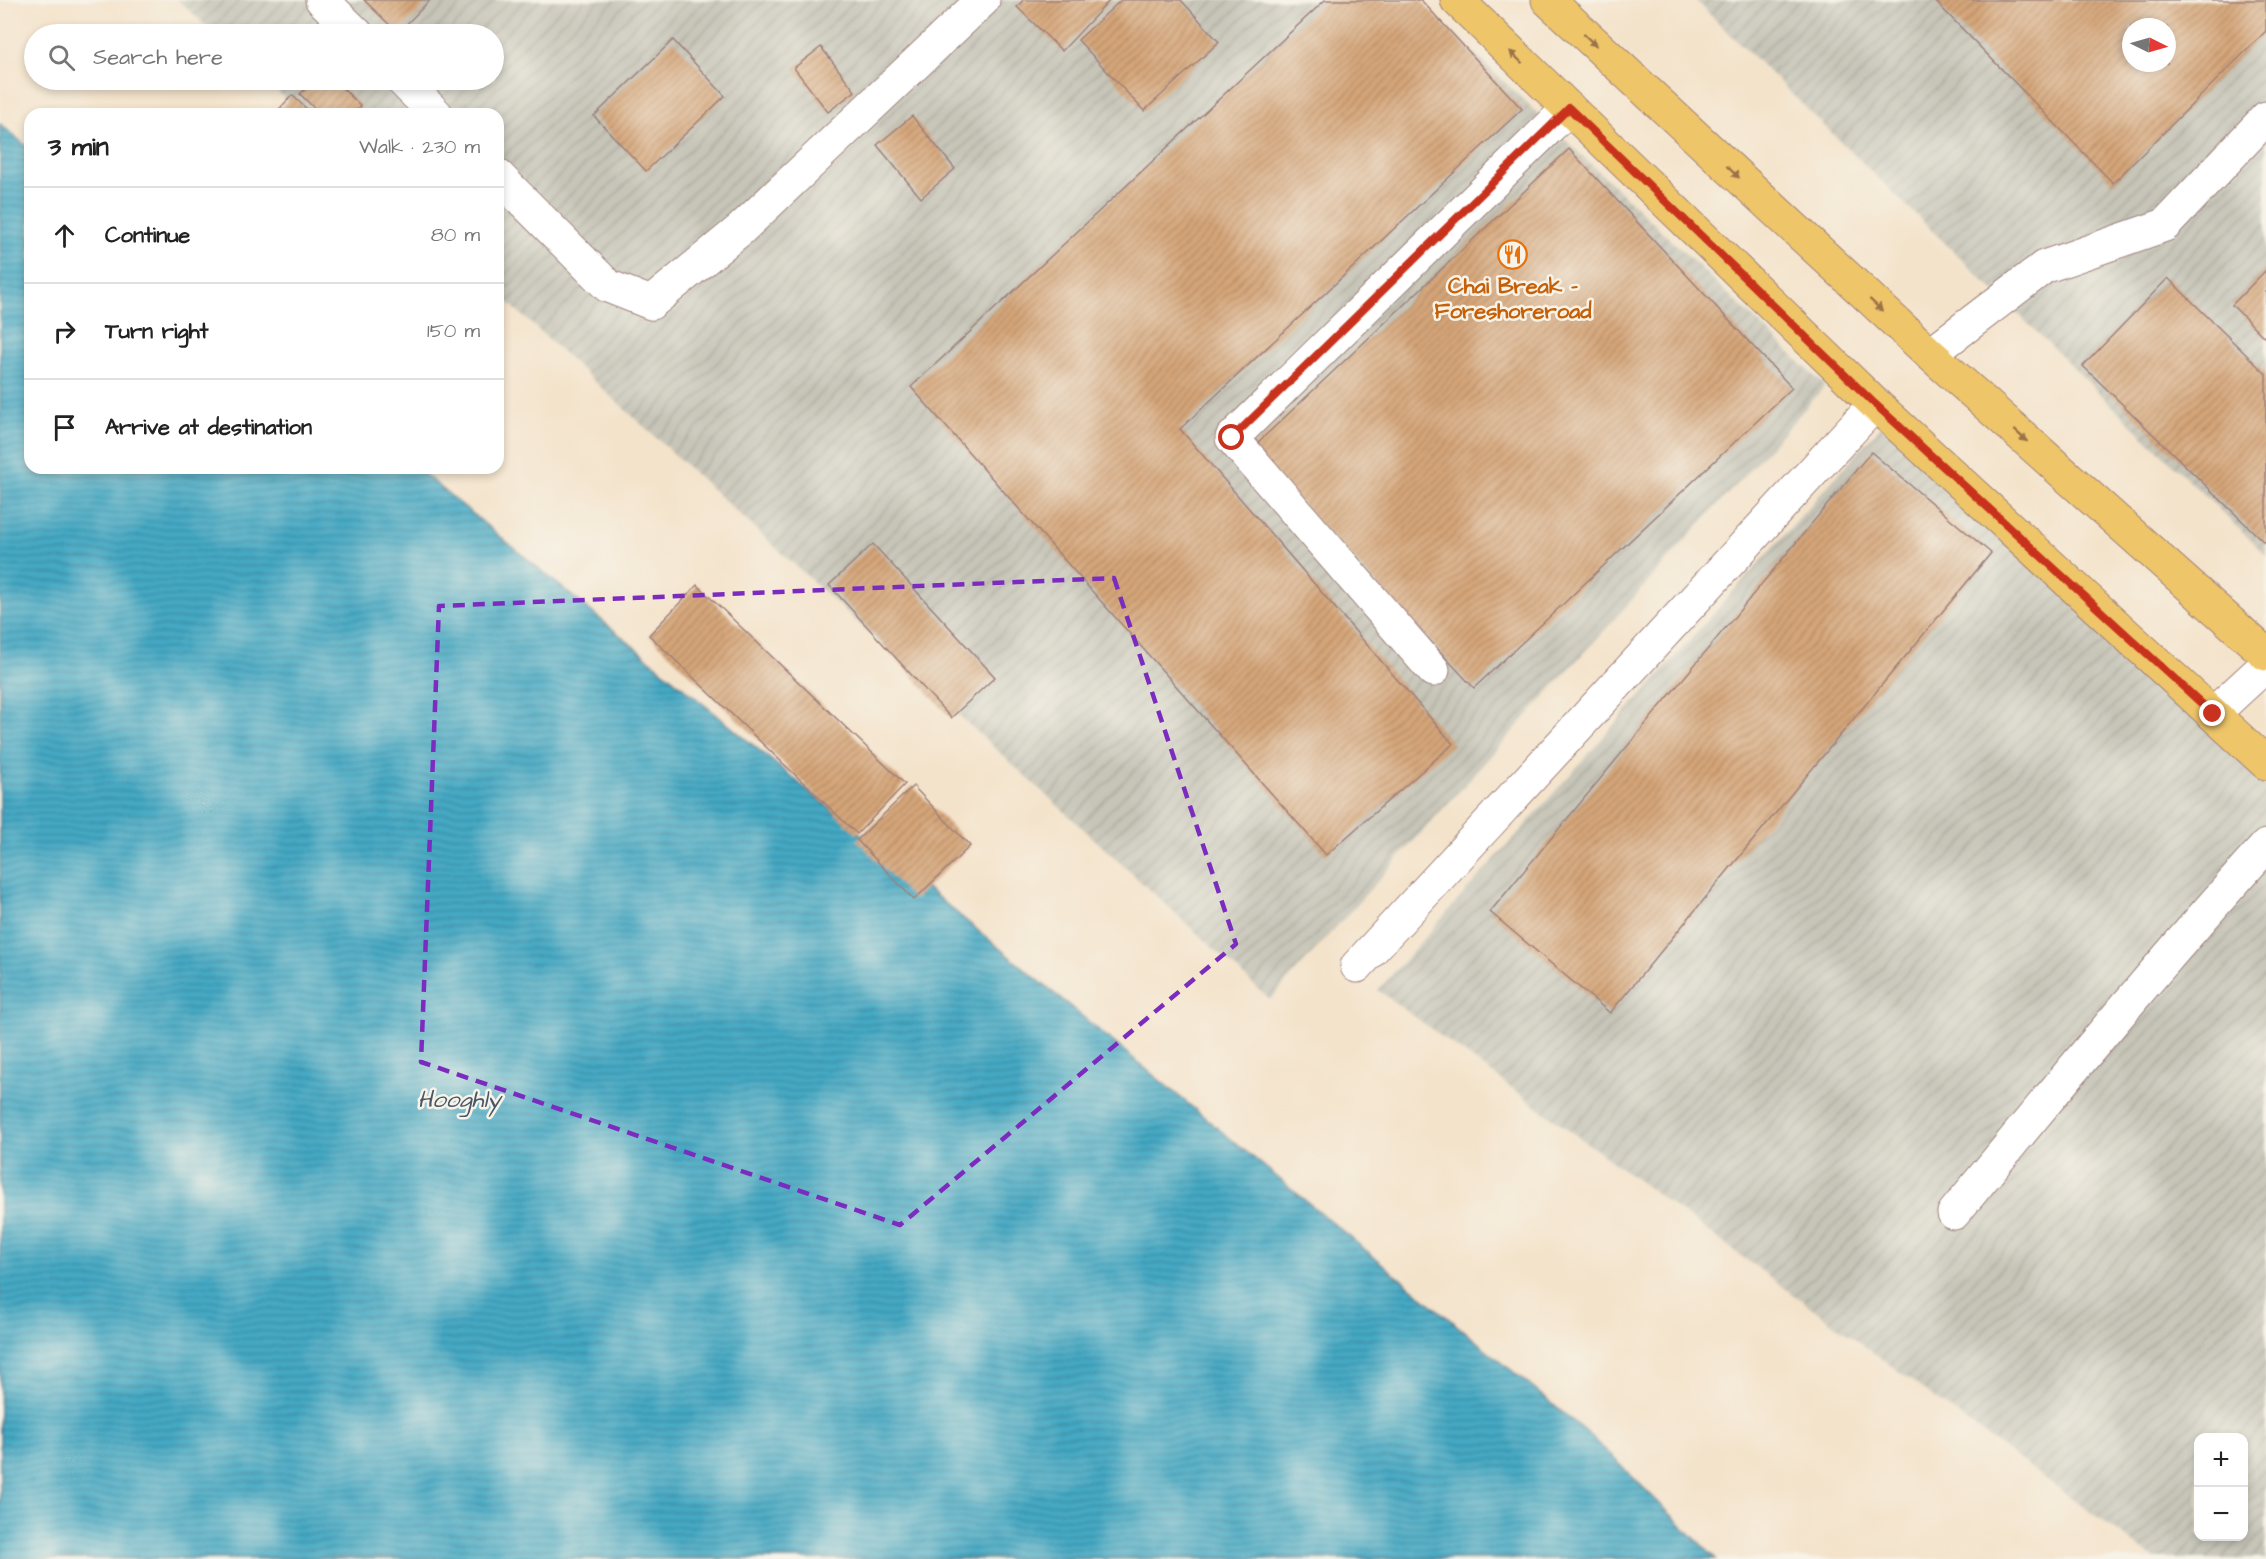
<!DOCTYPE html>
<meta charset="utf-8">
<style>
:root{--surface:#fff;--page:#f2f2f2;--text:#222;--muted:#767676;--line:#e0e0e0}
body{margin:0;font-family:"Architects Daughter",sans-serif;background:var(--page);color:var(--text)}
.controls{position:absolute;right:18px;bottom:18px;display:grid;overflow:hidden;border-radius:12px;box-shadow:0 3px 9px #0003}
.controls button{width:54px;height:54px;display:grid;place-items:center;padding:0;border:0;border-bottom:2px solid var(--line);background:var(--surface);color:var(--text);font:30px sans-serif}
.compass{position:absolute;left:2122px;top:18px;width:54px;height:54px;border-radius:50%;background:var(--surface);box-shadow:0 3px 9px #0003;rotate:95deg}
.stop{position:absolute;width:18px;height:18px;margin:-14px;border:4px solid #c8321e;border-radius:50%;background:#fff}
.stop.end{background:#c8321e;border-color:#fff;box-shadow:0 2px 6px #0008}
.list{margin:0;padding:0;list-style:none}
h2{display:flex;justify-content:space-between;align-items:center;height:78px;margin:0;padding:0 24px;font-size:26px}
h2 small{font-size:20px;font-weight:400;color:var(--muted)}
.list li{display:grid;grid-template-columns:39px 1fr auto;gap:18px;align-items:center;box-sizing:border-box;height:96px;padding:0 24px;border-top:2px solid var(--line)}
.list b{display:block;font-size:22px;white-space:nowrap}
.list em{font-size:20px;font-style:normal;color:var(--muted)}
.icon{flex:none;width:33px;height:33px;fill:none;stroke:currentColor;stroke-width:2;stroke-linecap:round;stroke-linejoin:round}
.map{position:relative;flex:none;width:2266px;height:1559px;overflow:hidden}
.search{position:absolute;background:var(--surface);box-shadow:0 3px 9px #0003;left:24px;top:24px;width:480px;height:66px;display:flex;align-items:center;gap:15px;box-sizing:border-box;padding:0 21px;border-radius:33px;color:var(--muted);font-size:22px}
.panel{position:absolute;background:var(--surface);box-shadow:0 3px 9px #0003;left:24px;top:108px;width:480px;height:366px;border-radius:18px}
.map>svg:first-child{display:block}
.industrial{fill:url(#industrial-furrows);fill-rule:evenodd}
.water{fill:url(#water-rules);stroke:#476478;stroke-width:1.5}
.building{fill:url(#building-hatch);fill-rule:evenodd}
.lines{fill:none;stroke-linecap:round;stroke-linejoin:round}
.minor-casing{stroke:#9f817b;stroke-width:35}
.major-casing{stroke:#9f817b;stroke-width:35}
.minor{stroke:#fff;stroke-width:33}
.major{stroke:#eec569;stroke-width:33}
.oneway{fill:#9c724a}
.route{stroke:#c8321e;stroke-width:8}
.marked{fill:none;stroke:#7b2cbf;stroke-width:4.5;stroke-dasharray:12 8;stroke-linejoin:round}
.labels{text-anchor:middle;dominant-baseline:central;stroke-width:5;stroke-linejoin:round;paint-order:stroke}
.food-label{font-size:22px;font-weight:bold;fill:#c56008;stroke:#f7f3e8}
.water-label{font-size:24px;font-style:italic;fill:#485668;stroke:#f7f3e8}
</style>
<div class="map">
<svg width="2266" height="1559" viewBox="0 0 2266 1559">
<defs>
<pattern id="industrial-furrows" width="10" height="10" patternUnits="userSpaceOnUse" patternTransform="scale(1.5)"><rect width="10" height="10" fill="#c6c5b8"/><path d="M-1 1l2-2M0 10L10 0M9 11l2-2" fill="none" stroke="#aca99e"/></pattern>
<pattern id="water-rules" width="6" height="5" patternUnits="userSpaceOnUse" patternTransform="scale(1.5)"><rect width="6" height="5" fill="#44a9c4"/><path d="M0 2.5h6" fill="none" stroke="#3b899f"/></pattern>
<pattern id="building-hatch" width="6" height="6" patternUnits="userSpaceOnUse" patternTransform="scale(1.5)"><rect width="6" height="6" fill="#d6a679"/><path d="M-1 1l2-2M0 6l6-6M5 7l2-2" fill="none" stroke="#b08763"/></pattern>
</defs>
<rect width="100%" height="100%" fill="#f7f3e8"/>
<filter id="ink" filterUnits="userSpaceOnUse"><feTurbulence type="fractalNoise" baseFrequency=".0167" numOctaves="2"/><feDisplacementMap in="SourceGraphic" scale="12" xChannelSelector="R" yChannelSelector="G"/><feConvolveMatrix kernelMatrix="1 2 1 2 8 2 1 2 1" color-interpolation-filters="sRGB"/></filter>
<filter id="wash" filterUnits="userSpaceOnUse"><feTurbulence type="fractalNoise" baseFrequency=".008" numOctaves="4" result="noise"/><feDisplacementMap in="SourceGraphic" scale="24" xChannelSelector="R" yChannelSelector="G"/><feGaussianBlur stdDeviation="1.35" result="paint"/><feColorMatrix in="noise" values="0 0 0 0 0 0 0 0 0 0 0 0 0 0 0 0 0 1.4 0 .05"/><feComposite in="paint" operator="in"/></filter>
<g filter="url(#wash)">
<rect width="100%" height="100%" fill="#f4e3cb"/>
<path class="industrial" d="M 178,0 L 1418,0 L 1825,386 L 1270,1000 L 498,293 L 498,114 L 302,114 L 265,80 L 494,80 L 494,34 L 215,34 Z
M 1695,0 L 2266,0 L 2266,555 ZM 2131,27 L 2167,27 L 2167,63 L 2131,63 Z
M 1890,416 L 2266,755 L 2266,1559 L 2155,1559 L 1378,990 ZM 2198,1438 L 2244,1438 L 2244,1536 L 2198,1536 Z"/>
<path class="water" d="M 0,124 L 30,149 L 30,468 L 417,468 L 1590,1435 L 1716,1559 L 0,1559 Z"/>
<g id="blocks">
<path class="building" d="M 364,0 L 430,0 L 398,33 Z
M 1023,0 L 1110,0 L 1062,51 L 1017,7 Z
M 1121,0 L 1181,0 L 1219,42 L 1144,111 L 1078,40 Z
M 1325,0 L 1421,0 L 1522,109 L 1180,429 L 1453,744 L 1326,855 L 911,387 Z
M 1934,0 L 2266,0 L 2266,31 L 2113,183 ZM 2131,27 L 2167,27 L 2167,63 L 2131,63 Z
M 673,40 L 725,96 L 646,171 L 594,116 Z
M 821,47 L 855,91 L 828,112 L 794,68 Z
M 315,80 L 334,80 L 361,106 L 353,114 L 320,114 L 300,94 Z
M 292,95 L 312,114 L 275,114 Z
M 912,116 L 955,169 L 921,198 L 877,145 Z
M 1569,149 L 1792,388 L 1474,688 L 1251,449 Z
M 2266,270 L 2266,339 L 2232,305 Z
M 2168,278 L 2266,374 L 2266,544 L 2083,366 Z
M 1871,452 L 1991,553 L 1610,1013 L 1490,912 Z
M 873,544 L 995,677 L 951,718 L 829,585 Z
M 697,585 L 905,784 L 857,834 L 649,635 Z
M 913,786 L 970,846 L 914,900 L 857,840 Z"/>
</g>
</g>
<g filter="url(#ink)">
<use href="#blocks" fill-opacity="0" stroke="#9f817b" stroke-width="1.5"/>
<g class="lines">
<defs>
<path id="minor" d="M 322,0 L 357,34
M 402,80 L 436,114
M 498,176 L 608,286 L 651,303 L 741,229 L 983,0
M 1930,354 L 2044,267 L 2165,225 L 2266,118
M 1433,670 L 1232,438 L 1569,108
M 2213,714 L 2266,665
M 1357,966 L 1875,404
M 1954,1213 C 2056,1089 2158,965 2266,846"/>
<path id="major" d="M 1457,0 L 1875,404 L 2266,763
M 1548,0 L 1930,354 L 2266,654"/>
</defs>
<use href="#minor" class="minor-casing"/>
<use href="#major" class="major-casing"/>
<use href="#minor" class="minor"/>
<use href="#major" class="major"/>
</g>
<defs><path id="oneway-solid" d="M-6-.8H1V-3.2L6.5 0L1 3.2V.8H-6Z" transform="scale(1.5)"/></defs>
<g class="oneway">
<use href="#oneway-solid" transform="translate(1590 40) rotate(43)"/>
<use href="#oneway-solid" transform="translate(1516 57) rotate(-136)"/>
<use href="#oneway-solid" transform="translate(1733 172) rotate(43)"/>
<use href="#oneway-solid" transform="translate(1876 305) rotate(43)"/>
<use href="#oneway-solid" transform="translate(2021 436) rotate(42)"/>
</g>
</g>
<g class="lines" filter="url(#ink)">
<path class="route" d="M 1232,438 L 1569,108 L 1875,404 L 2213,714"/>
</g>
<path class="marked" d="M 1114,578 L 1236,944 L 900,1225 L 421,1062 L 439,606 Z"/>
<defs>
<symbol id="restaurant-ring" viewBox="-11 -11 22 22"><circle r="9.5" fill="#f7f3e8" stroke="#e8710a" stroke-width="1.5"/><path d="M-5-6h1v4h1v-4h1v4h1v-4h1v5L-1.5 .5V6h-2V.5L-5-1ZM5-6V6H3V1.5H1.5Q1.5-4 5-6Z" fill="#e8710a"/></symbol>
</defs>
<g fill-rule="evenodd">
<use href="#restaurant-ring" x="1496" y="238" width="33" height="33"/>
</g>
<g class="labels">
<g class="food-label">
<text x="1513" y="286">Chai Break -<tspan x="1513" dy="25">Foreshoreroad</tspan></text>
</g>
<g class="water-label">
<text x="459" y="1100">Hooghly</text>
</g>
</g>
</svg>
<div class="controls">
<button>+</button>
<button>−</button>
</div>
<svg class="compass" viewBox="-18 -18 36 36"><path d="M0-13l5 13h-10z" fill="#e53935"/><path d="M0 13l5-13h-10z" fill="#767676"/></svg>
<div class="stop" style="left:1232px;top:438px"></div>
<div class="stop end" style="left:2213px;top:714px"></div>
<div class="search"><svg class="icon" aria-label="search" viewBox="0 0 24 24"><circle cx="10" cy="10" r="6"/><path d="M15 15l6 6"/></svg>Search here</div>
<section class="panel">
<h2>3 min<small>Walk · 230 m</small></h2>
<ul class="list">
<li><svg class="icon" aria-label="ahead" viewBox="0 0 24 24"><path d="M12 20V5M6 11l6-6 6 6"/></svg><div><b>Continue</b></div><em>80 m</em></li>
<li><svg class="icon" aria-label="right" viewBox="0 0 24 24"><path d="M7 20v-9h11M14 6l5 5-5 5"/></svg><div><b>Turn right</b></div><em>150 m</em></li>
<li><svg class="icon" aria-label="arrive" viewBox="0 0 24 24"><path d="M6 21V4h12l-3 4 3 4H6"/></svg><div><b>Arrive at destination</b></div></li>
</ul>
</section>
</div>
